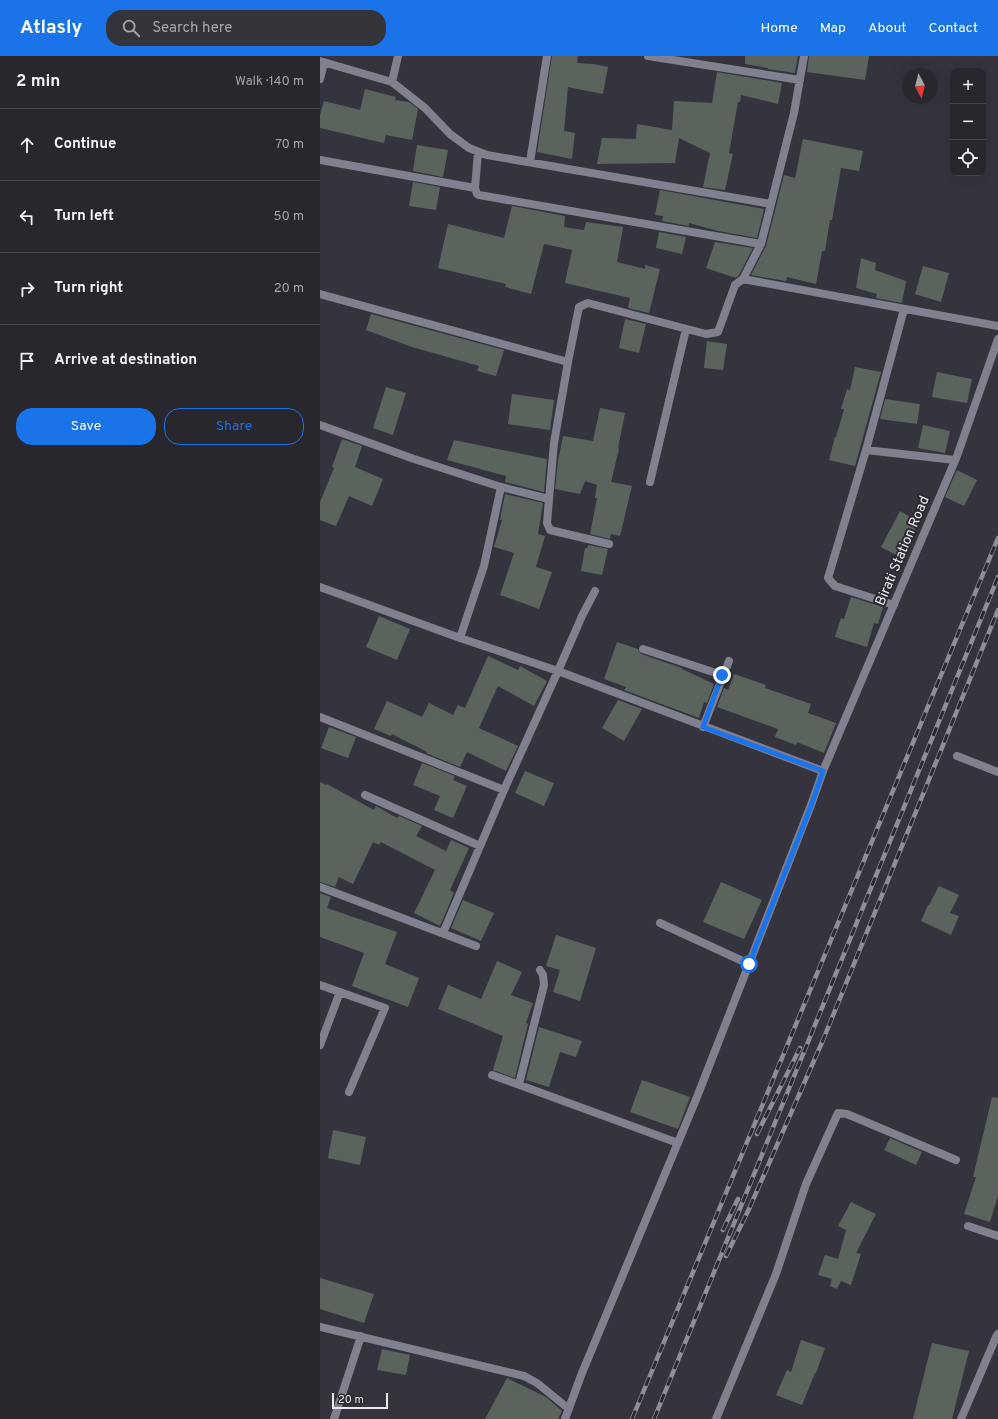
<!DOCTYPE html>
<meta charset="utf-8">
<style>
:root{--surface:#28272e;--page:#34333a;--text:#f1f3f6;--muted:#a5a5aa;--line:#44444a;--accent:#1a73e8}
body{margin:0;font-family:Overpass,sans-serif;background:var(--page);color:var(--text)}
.controls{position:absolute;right:12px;top:12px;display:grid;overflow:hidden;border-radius:8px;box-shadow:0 4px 16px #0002}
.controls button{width:36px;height:36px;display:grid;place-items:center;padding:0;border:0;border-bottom:1px solid var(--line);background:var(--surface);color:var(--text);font:20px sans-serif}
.compass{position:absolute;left:582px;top:12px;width:36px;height:36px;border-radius:50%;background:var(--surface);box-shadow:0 4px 16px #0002;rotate:173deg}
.scale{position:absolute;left:12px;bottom:10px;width:56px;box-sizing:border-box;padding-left:4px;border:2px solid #eae9f0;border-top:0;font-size:11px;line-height:14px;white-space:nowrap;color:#eae9f0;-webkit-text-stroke:3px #2b2a34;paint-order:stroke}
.stop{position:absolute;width:12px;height:12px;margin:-9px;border:3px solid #1a73e8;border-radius:50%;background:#fff}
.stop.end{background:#1a73e8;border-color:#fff;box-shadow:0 1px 4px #0008}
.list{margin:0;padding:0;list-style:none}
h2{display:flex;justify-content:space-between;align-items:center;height:52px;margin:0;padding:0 16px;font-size:17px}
h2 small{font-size:13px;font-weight:400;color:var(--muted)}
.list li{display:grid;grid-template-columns:26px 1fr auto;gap:12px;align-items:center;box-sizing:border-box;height:72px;padding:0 16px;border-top:1px solid var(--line)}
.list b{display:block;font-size:15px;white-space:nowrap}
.list em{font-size:13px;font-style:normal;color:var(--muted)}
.actions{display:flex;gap:8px;padding:12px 16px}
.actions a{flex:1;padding:9px 0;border:1px solid var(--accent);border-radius:16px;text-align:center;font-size:14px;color:var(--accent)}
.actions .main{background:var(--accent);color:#fff}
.icon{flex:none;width:22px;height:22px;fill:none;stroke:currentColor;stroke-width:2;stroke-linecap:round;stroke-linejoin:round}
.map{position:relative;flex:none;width:678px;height:1363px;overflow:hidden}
header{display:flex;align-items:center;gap:24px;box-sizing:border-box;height:56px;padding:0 20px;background:var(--accent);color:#fff}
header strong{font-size:19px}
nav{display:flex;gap:22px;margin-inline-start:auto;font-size:14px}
.search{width:280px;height:36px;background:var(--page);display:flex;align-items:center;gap:10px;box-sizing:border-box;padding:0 14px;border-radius:16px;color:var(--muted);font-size:15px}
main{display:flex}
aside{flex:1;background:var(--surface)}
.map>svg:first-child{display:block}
.building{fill:#5a645c}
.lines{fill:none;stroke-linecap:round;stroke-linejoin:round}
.minor{stroke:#81808e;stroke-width:8}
.tertiary{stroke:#81808e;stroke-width:8}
.rail-casing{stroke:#8f8e96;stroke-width:4.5}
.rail{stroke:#2b2a34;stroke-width:3;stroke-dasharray:9;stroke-linecap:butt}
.route{stroke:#1a73e8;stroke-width:5}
.labels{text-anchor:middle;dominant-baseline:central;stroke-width:4;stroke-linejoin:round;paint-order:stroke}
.street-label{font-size:14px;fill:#eae9f0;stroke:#2b2a34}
</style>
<header>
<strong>Atlasly</strong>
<div class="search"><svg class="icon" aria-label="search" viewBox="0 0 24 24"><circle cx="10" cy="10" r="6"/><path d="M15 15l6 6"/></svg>Search here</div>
<nav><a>Home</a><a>Map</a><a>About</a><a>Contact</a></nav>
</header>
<main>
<aside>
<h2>2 min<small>Walk · 140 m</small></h2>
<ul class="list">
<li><svg class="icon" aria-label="ahead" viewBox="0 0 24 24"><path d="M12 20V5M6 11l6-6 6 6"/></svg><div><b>Continue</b></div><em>70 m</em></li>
<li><svg class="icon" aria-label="left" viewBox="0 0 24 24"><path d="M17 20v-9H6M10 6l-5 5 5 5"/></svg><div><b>Turn left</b></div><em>50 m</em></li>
<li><svg class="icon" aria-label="right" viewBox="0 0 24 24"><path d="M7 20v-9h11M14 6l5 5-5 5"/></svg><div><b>Turn right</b></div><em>20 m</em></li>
<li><svg class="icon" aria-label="arrive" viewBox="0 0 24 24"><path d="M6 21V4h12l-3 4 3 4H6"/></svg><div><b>Arrive at destination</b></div></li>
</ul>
<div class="actions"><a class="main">Save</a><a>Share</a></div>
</aside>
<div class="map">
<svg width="678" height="1363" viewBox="0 0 678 1363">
<rect width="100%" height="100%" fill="#35343e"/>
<path class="building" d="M 232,0 L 258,0 L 257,7 L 273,8 L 288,11 L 283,38 L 248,31 L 244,75 L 255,77 L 252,103 L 217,96 Z
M 425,0 L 478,0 L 475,17 L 448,13 L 448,12 L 425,8 Z
M 489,0 L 549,0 L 545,24 L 487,16 Z
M 397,16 L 462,27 L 458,48 L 421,39 L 420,46 L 418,46 L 409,97 L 413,98 L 405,134 L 383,131 L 390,97 L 359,82 L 355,107 L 277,108 L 282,82 L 316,83 L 317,68 L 352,74 L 354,45 L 392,47 Z
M 45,33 L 76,41 L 75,44 L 89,46 L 98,53 L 92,84 L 66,79 L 64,87 L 0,72 L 0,59 L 4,45 L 40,54 Z
M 483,83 L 543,95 L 539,115 L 521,112 L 512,164 L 510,164 L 505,195 L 502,195 L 496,228 L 467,221 L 466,225 L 431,219 L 446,190 L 464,119 L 475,122 Z
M 97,89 L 128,94 L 123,121 L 93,115 Z
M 93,126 L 120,131 L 116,154 L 89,150 Z
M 340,134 L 444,153 L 437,182 L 398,175 L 369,167 L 369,170 L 342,165 L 343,160 L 335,159 Z
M 192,150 L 245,160 L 244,171 L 264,174 L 266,166 L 303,171 L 297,206 L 325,213 L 325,209 L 340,213 L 329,257 L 308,252 L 310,242 L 245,227 L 252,194 L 224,188 L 211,238 L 185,231 L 186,228 L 118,212 L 128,168 L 184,182 Z
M 339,176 L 366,181 L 362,198 L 336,192 Z
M 395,186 L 433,192 L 419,219 L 416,222 L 386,212 Z
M 541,202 L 556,207 L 555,214 L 586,225 L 582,247 L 556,242 L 557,238 L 536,232 Z
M 603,210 L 629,217 L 621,246 L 595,238 Z
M 51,258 L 184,294 L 176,320 L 157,315 L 159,310 L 92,291 L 46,274 Z
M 305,263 L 326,268 L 319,297 L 299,292 Z
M 387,285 L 407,288 L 403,314 L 384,312 Z
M 535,311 L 561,316 L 535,410 L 509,404 L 515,381 L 516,381 L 524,353 L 521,353 L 527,333 L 530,334 Z
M 617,316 L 652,323 L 647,347 L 612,341 Z
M 66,331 L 86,337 L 73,379 L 53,372 Z
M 192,338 L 234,344 L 230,374 L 188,368 Z
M 565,343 L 600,348 L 597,368 L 560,363 Z
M 280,352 L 305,357 L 298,392 L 299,393 L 291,426 L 312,430 L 300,480 L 291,478 L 290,483 L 270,478 L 277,442 L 275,442 L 277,429 L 265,425 L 260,438 L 235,433 L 238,405 L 243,380 L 273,385 Z
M 603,369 L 630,375 L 625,397 L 598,392 Z
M 22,383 L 42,390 L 35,411 L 63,423 L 52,450 L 29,440 L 16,470 L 0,464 L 0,446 L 14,412 L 12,411 Z
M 134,384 L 227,403 L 224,436 L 185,426 L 186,420 L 127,404 Z
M 637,414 L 657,424 L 644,450 L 625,441 Z
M 185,438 L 223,447 L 218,478 L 225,480 L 216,511 L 232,516 L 219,553 L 180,539 L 194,497 L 174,491 L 182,464 L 180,464 Z
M 580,455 L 599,466 L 580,501 L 561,491 Z
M 268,489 L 288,493 L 282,519 L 261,515 L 265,492 L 267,492 Z
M 531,541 L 563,551 L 558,568 L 554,567 L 547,591 L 515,581 L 521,562 L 524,563 Z
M 59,560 L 90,573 L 77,604 L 46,591 Z
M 297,586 L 318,593 L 319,596 L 321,598 L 362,612 L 362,613 L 394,628 L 387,647 L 384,646 L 379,662 L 304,634 L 306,631 L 284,623 Z
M 168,600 L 198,614 L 200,610 L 227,625 L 214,650 L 178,630 L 159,672 L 198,690 L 186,715 L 147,696 L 140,711 L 106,697 L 107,696 L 72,678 L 71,680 L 54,673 L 67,645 L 102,661 L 109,647 L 133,659 L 138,649 L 145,652 Z
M 414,618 L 446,629 L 445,632 L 491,648 L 488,657 L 516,667 L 504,697 L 477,686 L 476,689 L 455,681 L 458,673 L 397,651 L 404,632 L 408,634 Z
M 298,644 L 322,653 L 304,685 L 282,672 Z
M 9,671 L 36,681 L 28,702 L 1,692 Z
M 102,707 L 135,720 L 133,724 L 147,730 L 133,762 L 114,754 L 120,740 L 93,729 Z
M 205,715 L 234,727 L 224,750 L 195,737 Z
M 0,726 L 6,729 L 7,728 L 54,754 L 56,750 L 77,762 L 79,760 L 102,770 L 96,780 L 126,795 L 131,784 L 149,792 L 130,834 L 134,837 L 120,870 L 94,857 L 115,814 L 61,786 L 59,789 L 53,786 L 33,828 L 19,821 L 15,831 L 0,826 Z
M 401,826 L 442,844 L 424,883 L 383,866 Z
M 619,830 L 639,839 L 630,857 L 639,860 L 631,879 L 601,865 L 608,849 L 609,849 Z
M 0,837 L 11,841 L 7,852 L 77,876 L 65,908 L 99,922 L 88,951 L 32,930 L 44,897 L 0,881 Z
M 143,844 L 174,857 L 161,885 L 131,872 Z
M 236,879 L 276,892 L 260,945 L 233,936 L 240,914 L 226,910 Z
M 177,905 L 202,916 L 191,939 L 213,947 L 206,967 L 208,968 L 195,1022 L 173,1014 L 183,980 L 118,953 L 128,929 L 161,943 Z
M 219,971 L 262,985 L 256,1001 L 240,996 L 229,1031 L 206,1024 Z
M 322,1024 L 370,1041 L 358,1073 L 310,1056 Z
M 672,1041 L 678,1042 L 678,1140 L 670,1166 L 644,1158 L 656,1121 L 653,1121 Z
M 13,1074 L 46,1081 L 40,1109 L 8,1102 Z
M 570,1082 L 602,1096 L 596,1109 L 564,1094 Z
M 531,1146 L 556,1158 L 536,1197 L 541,1198 L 531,1229 L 521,1225 L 517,1233 L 510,1230 L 512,1223 L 498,1219 L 505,1199 L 518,1203 L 526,1174 L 518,1170 Z
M 0,1222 L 54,1238 L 44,1267 L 0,1253 Z
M 481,1284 L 505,1292 L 496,1317 L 495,1317 L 482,1349 L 456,1339 L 467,1314 L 471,1316 Z
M 612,1287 L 649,1295 L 632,1363 L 593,1363 Z
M 62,1293 L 90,1299 L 86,1319 L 57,1314 Z
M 187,1322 L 226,1341 L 242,1355 L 238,1363 L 165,1363 Z"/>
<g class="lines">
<path class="minor" d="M 328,0 L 480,24
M 484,0 L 474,57 L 441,188 L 423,223 L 678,270
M 0,5 L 72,26 L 105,52 L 130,78 L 149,92 L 167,99 L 451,148
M 0,23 L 4,7
M 72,26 L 78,0
M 158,96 L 155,132 L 157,138 L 159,139 L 441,188
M 0,104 L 155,132
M 210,106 L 227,0
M 0,238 L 248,306
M 0,369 L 94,403 L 181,431 L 164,510 L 140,582
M 546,394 L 635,404
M 330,426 L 366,273
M 181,431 L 229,443 L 234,387 L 248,306 L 259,251 L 268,247 L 386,278 L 398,276 L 415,229 L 423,223
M 229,443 L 227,467 L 230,474 L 289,488
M 0,531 L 140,582 L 238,615 L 503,715
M 574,549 L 515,530 L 508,522 L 546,394 L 584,253
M 323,593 L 402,619
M 0,661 L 184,734 L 238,615 L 262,560 L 275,535
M 383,671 L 409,605
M 637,700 L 678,716
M 45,739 L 160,790
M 0,831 L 156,890
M 340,867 L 429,908
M 123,877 L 184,734
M 0,929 L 65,952 L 29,1036
M 0,989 L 20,936
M 172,1019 L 358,1087
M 199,1028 L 224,929 L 223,919 L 220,914
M 648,1170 L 678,1180
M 0,1271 L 204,1320 L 217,1327 L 249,1353
M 14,1363 L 41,1280
M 396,1363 L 456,1218 L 486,1128 L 518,1057 L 527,1058 L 636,1104
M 641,1363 L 676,1281 L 678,1278"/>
<path class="tertiary" d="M 245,1363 L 262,1317 L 377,1041 L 491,749 L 503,715 L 637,400 L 678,283"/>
<defs>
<path id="rail" d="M 437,1078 L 480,992
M 403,1174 L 418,1143
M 406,1200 L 429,1153 L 503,984 L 678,554
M 312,1363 L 678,482
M 334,1363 L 678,521"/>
</defs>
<use href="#rail" class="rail-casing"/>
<use href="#rail" class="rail"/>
</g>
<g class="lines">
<path class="route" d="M 402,619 L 383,671 L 503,715 L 491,750 L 429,908"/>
</g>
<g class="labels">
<g class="street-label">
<text transform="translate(583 495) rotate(-67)">Birati Station Road</text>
</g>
</g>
</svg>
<div class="controls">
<button>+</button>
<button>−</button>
<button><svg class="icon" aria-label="locate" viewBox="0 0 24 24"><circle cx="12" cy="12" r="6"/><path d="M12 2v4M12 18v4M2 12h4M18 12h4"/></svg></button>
</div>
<svg class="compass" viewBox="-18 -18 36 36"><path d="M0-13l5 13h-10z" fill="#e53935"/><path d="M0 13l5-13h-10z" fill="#a5a5aa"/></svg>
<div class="scale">20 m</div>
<div class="stop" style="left:429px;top:908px"></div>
<div class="stop end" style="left:402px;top:619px"></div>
</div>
</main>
